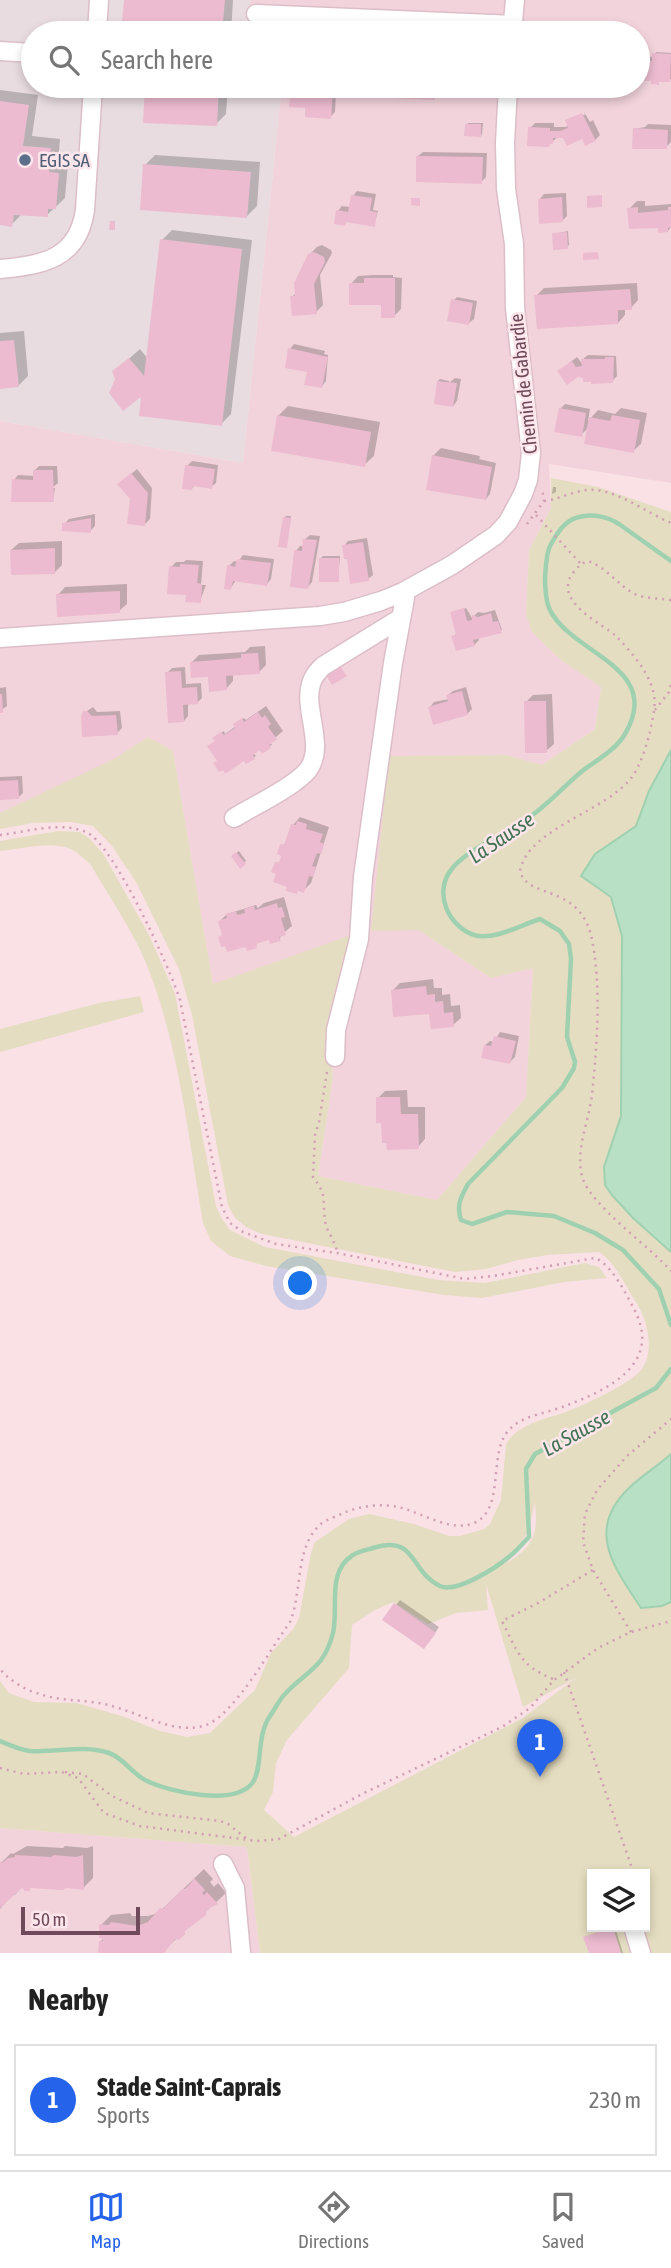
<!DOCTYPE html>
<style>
:root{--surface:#fff;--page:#f2f2f2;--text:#222;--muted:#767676;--line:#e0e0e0;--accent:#2563eb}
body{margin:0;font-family:"Asap Condensed",sans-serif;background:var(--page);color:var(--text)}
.controls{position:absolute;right:21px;bottom:21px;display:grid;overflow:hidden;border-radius:0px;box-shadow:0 4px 10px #0003}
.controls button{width:63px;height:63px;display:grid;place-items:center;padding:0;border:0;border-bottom:2px solid var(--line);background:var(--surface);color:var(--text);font:35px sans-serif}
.scale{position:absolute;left:21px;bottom:18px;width:119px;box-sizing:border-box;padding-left:7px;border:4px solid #6e4a5b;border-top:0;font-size:19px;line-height:24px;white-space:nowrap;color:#6e4a5b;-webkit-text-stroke:5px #fde6eb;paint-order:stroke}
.you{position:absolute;left:301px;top:1284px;width:24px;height:24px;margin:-18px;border:5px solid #fff;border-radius:50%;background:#1a73e8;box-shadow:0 0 0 10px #1a73e833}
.badge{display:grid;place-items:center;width:46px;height:46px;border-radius:50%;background:var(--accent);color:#fff;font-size:23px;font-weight:700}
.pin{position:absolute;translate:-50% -58px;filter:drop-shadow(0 2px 4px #0008)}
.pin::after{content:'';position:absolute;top:37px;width:24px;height:21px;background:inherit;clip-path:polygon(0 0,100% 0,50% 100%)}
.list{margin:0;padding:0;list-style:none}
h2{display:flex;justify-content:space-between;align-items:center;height:91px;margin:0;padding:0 28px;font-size:30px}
h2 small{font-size:23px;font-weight:400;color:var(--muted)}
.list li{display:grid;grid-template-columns:46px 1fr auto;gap:21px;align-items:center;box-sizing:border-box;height:112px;margin:0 14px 14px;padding:0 14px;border:2px solid var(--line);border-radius:0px}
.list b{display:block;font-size:26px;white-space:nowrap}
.list p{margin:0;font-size:23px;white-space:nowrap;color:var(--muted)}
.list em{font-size:23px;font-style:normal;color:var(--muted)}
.icon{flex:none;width:38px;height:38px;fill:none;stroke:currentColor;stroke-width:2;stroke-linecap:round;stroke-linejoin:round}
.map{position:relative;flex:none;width:671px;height:1953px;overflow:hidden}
.search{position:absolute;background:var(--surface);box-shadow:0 4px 10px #0003;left:21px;right:21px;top:21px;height:77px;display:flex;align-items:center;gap:18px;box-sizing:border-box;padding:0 24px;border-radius:38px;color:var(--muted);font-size:26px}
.sheet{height:217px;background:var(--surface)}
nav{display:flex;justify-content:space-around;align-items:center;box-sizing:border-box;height:98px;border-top:2px solid var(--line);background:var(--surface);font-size:19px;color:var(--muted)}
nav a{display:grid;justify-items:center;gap:4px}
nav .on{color:var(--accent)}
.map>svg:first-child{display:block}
.residential{fill:#f2d3db}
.industrial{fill:#e8dce0}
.green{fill:#e5ddc1;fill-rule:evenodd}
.water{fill:#b8e0c5;stroke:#9fd1b0;stroke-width:2}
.shadow{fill:#0003}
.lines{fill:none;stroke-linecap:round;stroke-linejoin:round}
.stream{stroke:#9fd1b0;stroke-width:4.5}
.building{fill:#ecbbd0}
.minor-casing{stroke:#dcbec9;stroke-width:21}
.path{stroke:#d09fb4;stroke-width:2.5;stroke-dasharray:2 5;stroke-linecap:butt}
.minor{stroke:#fff;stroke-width:18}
.service-dot{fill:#5c6f8a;stroke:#fde6eb;stroke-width:2.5}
.labels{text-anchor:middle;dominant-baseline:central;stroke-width:5;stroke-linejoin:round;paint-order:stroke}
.service-label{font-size:19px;fill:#4e5e75;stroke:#fde6eb;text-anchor:start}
.street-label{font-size:19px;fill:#6e4a5b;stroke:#fde6eb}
.water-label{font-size:21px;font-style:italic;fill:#407252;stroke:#fde6eb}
</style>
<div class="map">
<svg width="671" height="1953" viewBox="0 0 671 1953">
<rect width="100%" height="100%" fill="#f9e1e6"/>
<path class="residential" d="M 251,0 L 671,0 L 671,483 L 549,464 L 551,508 L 529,550 L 526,614 L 532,631 L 562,661 L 601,687 L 595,729 L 542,765 L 506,755 L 418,930 L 491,978 L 533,968 L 526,1097 L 437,1200 L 318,1176 L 333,1078 L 331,1037 L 351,936 L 213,985 L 173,752 L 106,794 L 0,813 L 0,421 L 243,463 L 282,86 L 638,86 L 638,33 L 249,33 Z
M 0,1828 L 247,1847 L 260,1953 L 0,1953 Z"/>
<path class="industrial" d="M 0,0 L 251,0 L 249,33 L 33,33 L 33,86 L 282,86 L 243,463 L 0,421 Z"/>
<path class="green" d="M 551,478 L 598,487 L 671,512 L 671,1953 L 260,1953 L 247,1847 L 0,1828 L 0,1681 L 9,1693 L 34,1702 L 76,1703 L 122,1716 L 160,1731 L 187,1737 L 210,1733 L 255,1690 L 271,1653 L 294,1628 L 299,1618 L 311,1553 L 315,1542 L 349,1519 L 369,1514 L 414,1524 L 449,1536 L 460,1536 L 484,1529 L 490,1524 L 501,1500 L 506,1445 C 516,1424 546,1419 566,1412 C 584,1405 630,1384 641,1370 C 655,1352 648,1322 637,1304 C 626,1287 616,1263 599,1252 L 547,1255 L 518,1260 L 486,1269 L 455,1272 L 262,1234 L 246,1227 L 235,1218 L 228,1205 L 192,1015 L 179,969 L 136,882 L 112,846 L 93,826 L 72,822 L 33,823 L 0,829 L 0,813 L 114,759 L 148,737 L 173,751 L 213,984 L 351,935 L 331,1037 L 333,1078 L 318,1176 L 437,1200 L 526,1097 L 533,968 L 491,978 L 418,930 L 371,931 L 389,756 L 506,755 L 542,765 L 595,729 L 601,687 L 562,661 L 532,632 L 526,614 L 529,550 L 551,508 ZM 535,1502 C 538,1534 535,1545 507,1563 L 528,1532 ZM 486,1584 L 523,1707 L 577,1677 L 523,1718 L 294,1837 L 264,1810 L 273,1792 L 276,1763 L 287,1740 L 349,1668 L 352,1625 L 375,1610 L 393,1602 L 428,1624 L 456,1613 L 488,1610 ZM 592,1874 L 645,1874 L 645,1927 L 592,1927 Z
M 58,831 L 80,832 L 90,839 L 104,855 L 149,935 L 175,994 L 216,1206 L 222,1219 L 230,1230 L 265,1247 L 438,1280 L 485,1283 L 585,1263 L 599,1267 L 607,1278 L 564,1282 L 482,1298 L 444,1295 L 266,1266 L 230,1256 L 211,1241 L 203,1223 C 188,1136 179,1044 146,963 C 132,929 109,897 91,865 C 84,859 77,851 68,848 C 48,841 21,849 0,851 L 0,841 Z
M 140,996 L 144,1012 L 0,1052 L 0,1029 L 99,1003 Z"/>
<path class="water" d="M 671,750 L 671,1252 L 633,1218 L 612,1195 L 605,1185 L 604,1167 L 621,1116 L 622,936 L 611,897 L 581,876 L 595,854 L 636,826 L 649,791 Z
M 671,1454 L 671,1602 L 662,1606 L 641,1608 C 614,1567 585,1530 629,1488 C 641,1476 658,1466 671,1454 Z"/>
<path class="shadow" d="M 126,0 L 233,0 L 231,33 L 123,33 Z
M 260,26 L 286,27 L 285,33 L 255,33 Z
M 656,52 L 671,53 L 671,79 L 661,80 L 658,83 L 653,80 L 638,79 L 638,56 L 654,57 Z
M 147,86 L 228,86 L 226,114 L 216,124 L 145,121 Z
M 293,86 L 312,86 L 312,89 L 336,91 L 335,112 L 330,117 L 307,107 Z
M 394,86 L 439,86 L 439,93 L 434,98 L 394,96 Z
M 0,90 L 38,95 L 32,136 L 60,139 L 58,163 L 68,164 L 65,198 L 47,215 L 21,215 L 11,225 L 0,224 Z
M 584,112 L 590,122 L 593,120 L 600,135 L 595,140 L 583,137 L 558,137 L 552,142 L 530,128 L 535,123 L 554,123 L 554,127 L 566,127 L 581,115 L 585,115 Z
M 468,123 L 483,123 L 482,134 L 481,136 L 466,125 Z
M 648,124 L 671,125 L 671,142 L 666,147 L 634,129 L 645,127 Z
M 423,152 L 487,153 L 486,177 L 481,182 L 418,156 Z
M 155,155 L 260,162 L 257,206 L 247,216 L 145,165 Z
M 357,191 L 376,194 L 373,210 L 378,211 L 374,225 L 348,220 L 345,224 L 338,211 L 342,206 L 350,207 L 353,196 Z
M 566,193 L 567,216 L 563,220 L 540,199 L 544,194 Z
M 637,201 L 645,201 L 645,206 L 671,204 L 671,227 L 668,231 L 629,209 Z
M 172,230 L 252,240 L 231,414 L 221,424 L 144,394 L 117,379 L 114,372 L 140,349 L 148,359 L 162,240 Z
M 568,231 L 569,245 L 567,247 L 554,234 Z
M 322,245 L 331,250 L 332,253 L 320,275 L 323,305 L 316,312 L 292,297 L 296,293 L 309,255 L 317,247 Z
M 373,275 L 393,275 L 393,277 L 402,278 L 401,309 L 394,316 L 382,304 L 351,284 L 358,276 Z
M 637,283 L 638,300 L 631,308 L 625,308 L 625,315 L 618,323 L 536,296 L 544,288 Z
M 457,297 L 477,301 L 474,319 L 469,323 L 452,302 Z
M 24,331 L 28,376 L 18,386 L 0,387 L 0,333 Z
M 294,344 L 325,351 L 324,354 L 328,355 L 326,381 L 322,386 L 290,349 Z
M 588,355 L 616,356 L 617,376 L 612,381 L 564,367 L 577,357 L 584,366 L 583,359 Z
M 455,378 L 461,379 L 457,401 L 453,406 L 438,381 L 440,379 L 449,381 L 449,383 Z
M 565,404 L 590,409 L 588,421 L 598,410 L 615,414 L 621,408 L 647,413 L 641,444 L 633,451 L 589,427 L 581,435 L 560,409 Z
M 288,406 L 380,422 L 374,456 L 364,465 L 278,416 Z
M 441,448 L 480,456 L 479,459 L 496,463 L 490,494 L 486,499 L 433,456 Z
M 192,461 L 218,465 L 216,483 L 211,487 L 195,485 L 191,489 L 187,466 Z
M 39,466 L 57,466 L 58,483 L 52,488 L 55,488 L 53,500 L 14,480 L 18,475 L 35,476 L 34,471 Z
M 137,469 L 152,488 L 150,519 L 145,524 L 131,500 L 124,480 Z
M 553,487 L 556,487 L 556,492 L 552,494 Z
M 95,514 L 95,526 L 90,531 L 64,524 L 69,519 Z
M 286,516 L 291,516 L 286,547 L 284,518 Z
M 310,535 L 320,536 L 312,582 L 308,587 L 296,551 L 300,546 L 304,546 L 305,539 Z
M 367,538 L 373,575 L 368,579 L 348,557 L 344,546 L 348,541 Z
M 62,541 L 62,565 L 55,572 L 11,550 L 19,543 Z
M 243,555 L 274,559 L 271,579 L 267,584 L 236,580 L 231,588 L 229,566 L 234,561 L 238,562 Z
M 323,556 L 340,556 L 338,580 L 321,558 Z
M 186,560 L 203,561 L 201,585 L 206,585 L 200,601 L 171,567 L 176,562 L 184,562 Z
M 127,584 L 127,604 L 119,611 L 58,595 L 65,587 Z
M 466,608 L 472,618 L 478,612 L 484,613 L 495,610 L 502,630 L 478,637 L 479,640 L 474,645 L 453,637 L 457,633 L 452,613 Z
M 265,646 L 266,665 L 259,672 L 233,674 L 233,681 L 226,689 L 192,662 L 199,655 L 245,652 L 250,647 Z
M 185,667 L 186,684 L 201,683 L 202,698 L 197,703 L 188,703 L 188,716 L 184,721 L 167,673 L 172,668 Z
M 6,687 L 7,706 L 0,711 L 0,688 Z
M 466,687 L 472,709 L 467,714 L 430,707 L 434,702 L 449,699 L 448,695 L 453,691 Z
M 552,694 L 554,744 L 546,751 L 526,702 L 533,695 Z
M 266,706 L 283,731 L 270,742 L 272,745 L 253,753 L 256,756 L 247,762 L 245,758 L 219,760 L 216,736 L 224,731 L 225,734 L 236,726 L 237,723 L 244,718 L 246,720 Z
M 93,707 L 97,712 L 120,711 L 122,728 L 117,733 L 84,713 Z
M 22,776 L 23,793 L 19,797 L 0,798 L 0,777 Z
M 300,817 L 329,827 L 314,874 L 311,883 L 303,891 L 289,886 L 278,873 L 276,863 L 281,862 L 282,845 L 286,844 L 293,825 Z
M 239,851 L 246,861 L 240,866 L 233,856 Z
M 284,897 L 292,926 L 281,935 L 280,939 L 275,936 L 257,942 L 256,946 L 247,947 L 224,935 L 220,921 L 227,914 L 256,905 L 258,908 L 264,903 Z
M 433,979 L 434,988 L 442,988 L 442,995 L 450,994 L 451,1006 L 460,1005 L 461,1018 L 453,1025 L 393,990 L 400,983 Z
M 500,1032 L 519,1036 L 515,1057 L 510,1062 L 485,1045 L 490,1041 L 494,1042 Z
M 407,1090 L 408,1107 L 425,1107 L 425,1139 L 418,1147 L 378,1098 L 385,1091 Z
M 400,1600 L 439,1627 L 429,1642 L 396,1605 Z
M 27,1846 L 63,1848 L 65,1846 L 87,1848 L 93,1846 L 93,1878 L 83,1888 L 52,1886 L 21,1888 L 15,1895 L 13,1893 L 0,1909 L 0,1864 L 11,1853 L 13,1854 Z
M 204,1869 L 213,1879 L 210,1882 L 214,1887 L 218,1883 L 226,1893 L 161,1953 L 100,1953 L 100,1942 L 105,1937 L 101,1925 L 111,1915 L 130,1913 L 132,1916 L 148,1916 L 158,1913 Z
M 615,1927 L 623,1953 L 591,1953 L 585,1937 Z"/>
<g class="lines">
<path class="stream" d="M 671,561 C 654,549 636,536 619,524 C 608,517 592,513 579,517 C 565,520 557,533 550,546 C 546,554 546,567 545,577 C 545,585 546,600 549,608 C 569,654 665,666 625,734 C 616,750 595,761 581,772 C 561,789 544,809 521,823 C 501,835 464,852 451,870 C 433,893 449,927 474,935 C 493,941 521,925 540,919 L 560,931 L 569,944 L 571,959 L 567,1037 L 575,1062 L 574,1068 L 562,1088 L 468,1184 C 461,1197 456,1205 461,1220 L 472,1224 L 507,1212 L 554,1216 L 595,1233 L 623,1250 L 659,1289 L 671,1325
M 0,1741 C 9,1745 20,1750 30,1751 C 56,1753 83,1744 109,1753 C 124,1758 133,1775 147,1781 C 170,1792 236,1807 253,1782 C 263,1767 256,1736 270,1716 C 275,1709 279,1700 285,1694 C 306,1671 324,1669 333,1633 C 339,1607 326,1572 353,1555 C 359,1551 367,1550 373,1548 C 417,1534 409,1571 440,1586 C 456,1594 497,1567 510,1556 C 517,1551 523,1543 529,1537 L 526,1469 L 535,1454 L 656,1388 L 671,1369"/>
</g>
<path class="building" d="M 124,0 L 225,0 L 222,33 L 121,33 Z
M 254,30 L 273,31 L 273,33 L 254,33 Z
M 652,53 L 671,54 L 670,82 L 659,82 L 659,85 L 651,84 L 651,81 L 638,81 L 638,60 L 652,61 Z
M 145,86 L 219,86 L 217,126 L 143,123 Z
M 291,86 L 308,87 L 308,90 L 333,92 L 331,119 L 305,117 L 305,108 L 289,107 Z
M 392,86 L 435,86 L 435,100 L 392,98 Z
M 0,101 L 29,105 L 23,146 L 51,148 L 49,172 L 59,173 L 56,209 L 48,209 L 48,217 L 14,215 L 12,227 L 0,225 Z
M 582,113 L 596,141 L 585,146 L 582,139 L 567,146 L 563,138 L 553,138 L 553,144 L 550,144 L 549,147 L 527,146 L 528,127 L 550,128 L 550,131 L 560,131 L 568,128 L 565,120 Z
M 465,124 L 481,124 L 481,137 L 464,136 Z
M 633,128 L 668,130 L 667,149 L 632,149 Z
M 416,156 L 483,157 L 482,184 L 416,182 Z
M 143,164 L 251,172 L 247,218 L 140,210 Z
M 351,195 L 372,198 L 370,211 L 377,212 L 375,227 L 346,222 L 345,226 L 334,224 L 336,210 L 348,212 Z
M 602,195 L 602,207 L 587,208 L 587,196 Z
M 562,197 L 563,222 L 539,224 L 538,199 Z
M 411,198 L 420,198 L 420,206 L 411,205 Z
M 638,207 L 638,213 L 668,210 L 668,207 L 671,207 L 671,227 L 668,228 L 668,232 L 658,233 L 658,228 L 629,229 L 627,208 Z
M 110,221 L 115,221 L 115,230 L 109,230 Z
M 567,232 L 568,249 L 553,250 L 552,233 Z
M 160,239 L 242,249 L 222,426 L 139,416 L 141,397 L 123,411 L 109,393 L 115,379 L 112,371 L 129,358 L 144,376 Z
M 314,252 L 324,257 L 325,262 L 314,284 L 317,314 L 292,316 L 290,296 L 295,296 L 294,283 L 308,254 Z
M 598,252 L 599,259 L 583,260 L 583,253 Z
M 364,278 L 395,278 L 395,318 L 381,318 L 381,305 L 349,305 L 349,283 L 364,283 Z
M 630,289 L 632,310 L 618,310 L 618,324 L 537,329 L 534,295 Z
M 451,299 L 473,303 L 469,325 L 447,321 Z
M 14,340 L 19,387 L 0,389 L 0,341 Z
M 288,348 L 328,357 L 322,388 L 304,385 L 307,372 L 285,368 Z
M 605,357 L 614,357 L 613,383 L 591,384 L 591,382 L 583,382 L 583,378 L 578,377 L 567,385 L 557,371 L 572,361 L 576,367 L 582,366 L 581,359 L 605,359 Z
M 437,381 L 457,383 L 453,407 L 434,404 Z
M 559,408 L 586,413 L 582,437 L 554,432 Z
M 277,415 L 371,432 L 365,467 L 271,451 Z
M 612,415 L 640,420 L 634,453 L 584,444 L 589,417 L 610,421 Z
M 432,455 L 492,467 L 486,500 L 426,490 Z
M 185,465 L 215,469 L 212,489 L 193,486 L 192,490 L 182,489 Z
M 33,470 L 53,470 L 54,502 L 11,502 L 12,479 L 33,480 Z
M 131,473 L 148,493 L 145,526 L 127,524 L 130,499 L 117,484 Z
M 283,517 L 291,518 L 287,548 L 278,547 Z
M 91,518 L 91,533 L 62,531 L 62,523 Z
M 303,539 L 317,540 L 308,589 L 290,587 L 294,550 L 302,551 Z
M 363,542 L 369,581 L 350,584 L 347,559 L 344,559 L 342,545 Z
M 55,548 L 55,574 L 11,575 L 10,550 Z
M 319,558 L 339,558 L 339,582 L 319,582 Z
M 237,559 L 271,563 L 267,586 L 233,581 L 231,590 L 224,589 L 227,565 L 235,567 Z
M 180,564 L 199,565 L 197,583 L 202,584 L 201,603 L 185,602 L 186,595 L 167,594 L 169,566 L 180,567 Z
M 120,591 L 120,613 L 57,617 L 56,594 Z
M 464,608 L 467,621 L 472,620 L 472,615 L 478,617 L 491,613 L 493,622 L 498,621 L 502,633 L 473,640 L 475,646 L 456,651 L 451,636 L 456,635 L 450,612 Z
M 258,653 L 260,674 L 226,676 L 227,690 L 209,692 L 208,677 L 191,678 L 190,662 L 241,658 L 241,654 Z
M 340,666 L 347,676 L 332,685 L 326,675 Z
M 181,671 L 182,688 L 197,687 L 198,704 L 183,705 L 184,722 L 168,723 L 165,672 Z
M 462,691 L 468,715 L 433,725 L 428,707 L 448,701 L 446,695 Z
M 0,694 L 2,694 L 3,713 L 0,713 Z
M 524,701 L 546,701 L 547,753 L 525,753 Z
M 83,711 L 87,711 L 92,716 L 116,715 L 118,735 L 82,737 L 81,716 Z
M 258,712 L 262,718 L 265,715 L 271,724 L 268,727 L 277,739 L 269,745 L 271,748 L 262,754 L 260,750 L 253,755 L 255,759 L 246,764 L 244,761 L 225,774 L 223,770 L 219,772 L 213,763 L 217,761 L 207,746 L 215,741 L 212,738 L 221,732 L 224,735 L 235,728 L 233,724 L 242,718 L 244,722 Z
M 18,780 L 19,799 L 0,800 L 0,781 Z
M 297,821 L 307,824 L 306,829 L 323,834 L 320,842 L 324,844 L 321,854 L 317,853 L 312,866 L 316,867 L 313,877 L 309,876 L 304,893 L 298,891 L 297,894 L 286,891 L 287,887 L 273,882 L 276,874 L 271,872 L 275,862 L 279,863 L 281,856 L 277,854 L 280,844 L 284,845 L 291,824 L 296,825 Z
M 236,852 L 246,864 L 240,869 L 231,856 Z
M 277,903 L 278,908 L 282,907 L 285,917 L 281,918 L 286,935 L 279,937 L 281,941 L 270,944 L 269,940 L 256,944 L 257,948 L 247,951 L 245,947 L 227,952 L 225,946 L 221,947 L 218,937 L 222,935 L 218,921 L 227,918 L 226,914 L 236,911 L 237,915 L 245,913 L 244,909 L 254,906 L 255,910 Z
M 426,986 L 427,995 L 435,994 L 435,1002 L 443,1001 L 444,1013 L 453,1012 L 454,1027 L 431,1029 L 429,1014 L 393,1017 L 391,990 Z
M 494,1036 L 516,1041 L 510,1064 L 481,1058 L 484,1045 L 491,1046 Z
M 376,1097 L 400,1097 L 401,1114 L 418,1114 L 419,1149 L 387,1150 L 386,1143 L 382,1143 L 381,1123 L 376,1123 Z
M 394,1603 L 436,1633 L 424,1649 L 382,1620 Z
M 15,1855 L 51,1857 L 54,1855 L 76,1857 L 83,1855 L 84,1890 L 66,1888 L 63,1890 L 30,1888 L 30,1891 L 25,1891 L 22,1888 L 0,1908 L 0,1861 L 2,1863 L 8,1858 L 15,1857 Z
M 194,1878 L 205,1890 L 202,1893 L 204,1895 L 207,1892 L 218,1904 L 211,1907 L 206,1912 L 206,1915 L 185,1931 L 185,1934 L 179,1940 L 175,1939 L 164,1953 L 98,1953 L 99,1941 L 103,1941 L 103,1939 L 99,1938 L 99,1924 L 109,1925 L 111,1922 L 137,1926 L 148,1922 L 160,1908 L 163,1909 L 182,1889 L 185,1889 L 190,1884 Z
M 613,1927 L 621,1953 L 589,1953 L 583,1937 Z"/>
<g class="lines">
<defs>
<path id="minor" d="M 256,14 L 513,25
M 97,33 L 99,0
M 512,33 L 515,0
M 0,51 L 33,53
M 0,269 C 43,265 78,259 85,210 L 93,86
M 0,638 L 320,616 L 344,612 L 381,601 L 403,592 L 452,565 L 496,535 L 508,522 L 523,494 L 528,480 L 531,453 L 515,308 L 514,244 L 506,189 L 505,143 L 508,86
M 234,818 C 253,806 294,787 308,770 C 326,746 303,710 311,684 C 313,676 318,671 323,666 L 401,618
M 335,1057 L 336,1030 L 359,939 L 363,877 L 393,663 L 405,598 L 403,592
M 223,1864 L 235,1888 L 241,1953
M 634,1930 L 641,1953"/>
</defs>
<use href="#minor" class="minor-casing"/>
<path class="path" d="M 544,501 C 560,499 573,491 588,490 C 613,487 647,513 671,523
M 536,515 L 581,564
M 527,524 L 544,501 L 542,488
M 671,600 C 658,598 642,599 631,592 C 616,582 605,567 588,561 C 581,563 577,568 572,574 C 554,603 601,622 617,637 C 632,653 650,673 654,695 C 656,708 652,720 650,732 C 646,747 641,764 632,777 C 606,812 528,828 520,871 C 527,899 578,884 591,935 C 602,984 597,1046 592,1095 C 589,1121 574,1153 583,1179 C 591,1205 651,1248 671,1271
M 655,710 L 669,692 L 671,684
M 0,835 C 27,832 60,821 86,832 C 113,843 170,968 180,1000 L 222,1207 L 230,1223 L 243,1232 L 276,1244 L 337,1253 L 465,1279 L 493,1276 L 595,1258 C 611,1264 625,1292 633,1307 C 664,1363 610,1389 565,1406 C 548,1413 524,1415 511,1428 C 486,1450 507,1509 474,1523 C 451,1533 421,1512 398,1507 C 379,1503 359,1506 341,1514 C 335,1517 328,1519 322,1523 C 294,1546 303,1591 290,1622 C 272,1647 234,1715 206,1725 C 176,1736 138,1712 108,1705 C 86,1699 62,1702 40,1694 C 25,1690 10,1681 0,1669
M 327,1072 L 319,1122 L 315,1135 L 313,1177 C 328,1196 322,1200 325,1220 C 326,1232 336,1241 337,1253
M 631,1632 L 593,1570 L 583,1542 L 585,1514 L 597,1490 L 627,1456 L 671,1419
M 564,1672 L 634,1874
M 553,1679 C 519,1665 518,1652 502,1621 L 538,1603 L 593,1570
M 0,1768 L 24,1774 L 62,1772 L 78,1778 L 104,1813 L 140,1826 L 257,1841 L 279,1839 L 362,1794 L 502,1727 L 530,1708 L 554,1680 L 598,1648 L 631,1632 L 671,1621
M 65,1772 L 83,1774 L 112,1796 L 148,1813 L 220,1821 L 228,1824 L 247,1839"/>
<use href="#minor" class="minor"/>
</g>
<circle class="service-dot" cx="25" cy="160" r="7"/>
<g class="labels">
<g class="service-label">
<text x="39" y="160">EGIS SA</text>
</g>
<g class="street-label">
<text transform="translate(523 384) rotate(-96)">Chemin de Gabardie</text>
</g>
<g class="water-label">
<text transform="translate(501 837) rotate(-34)">La Sausse</text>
<text transform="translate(576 1432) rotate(-29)">La Sausse</text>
</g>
</g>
</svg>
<div class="controls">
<button><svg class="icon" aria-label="layers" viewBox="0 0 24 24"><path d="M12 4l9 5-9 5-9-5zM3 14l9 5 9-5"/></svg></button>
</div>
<div class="scale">50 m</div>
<div class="you"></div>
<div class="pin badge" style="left:540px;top:1777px">1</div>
<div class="search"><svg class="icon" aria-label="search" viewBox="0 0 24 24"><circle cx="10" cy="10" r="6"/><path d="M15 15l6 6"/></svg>Search here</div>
</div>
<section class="sheet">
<h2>Nearby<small></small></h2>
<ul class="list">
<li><span class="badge">1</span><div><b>Stade Saint-Caprais</b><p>Sports</p></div><em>230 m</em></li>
</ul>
</section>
<nav>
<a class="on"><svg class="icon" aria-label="map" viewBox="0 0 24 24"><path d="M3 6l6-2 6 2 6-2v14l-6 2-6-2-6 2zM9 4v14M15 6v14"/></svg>Map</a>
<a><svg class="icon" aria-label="directions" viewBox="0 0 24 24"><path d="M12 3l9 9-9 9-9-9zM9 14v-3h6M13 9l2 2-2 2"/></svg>Directions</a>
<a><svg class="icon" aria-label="saved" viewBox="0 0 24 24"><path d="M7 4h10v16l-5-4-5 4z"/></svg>Saved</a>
</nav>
